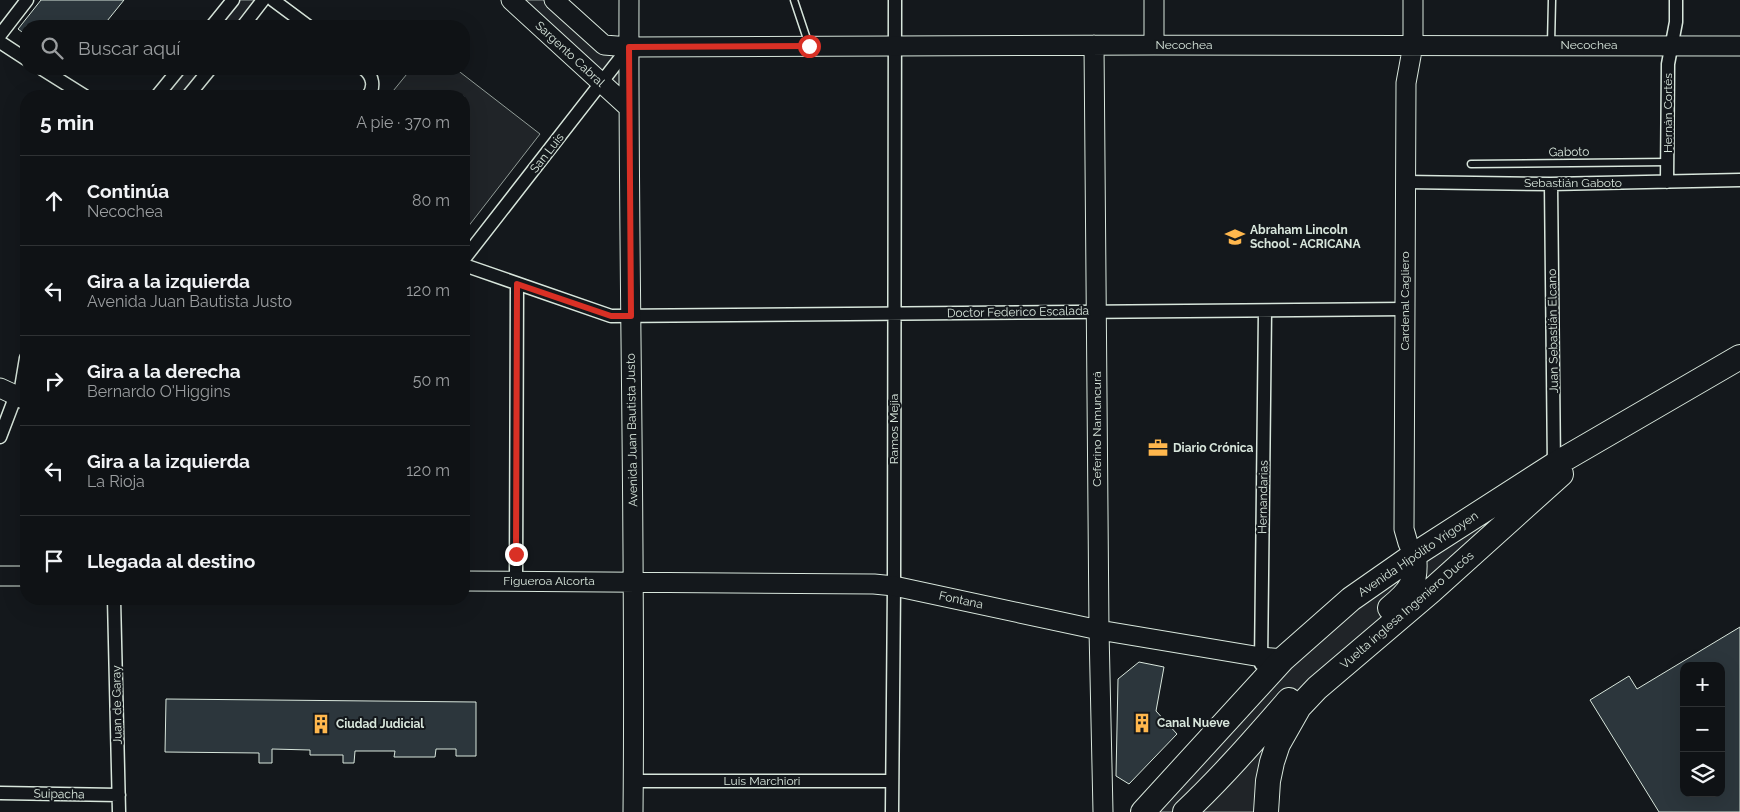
<!DOCTYPE html>
<html lang="es">
<meta charset="utf-8">
<style>
:root{--surface:#0f1215;--page:#1d2022;--text:#f1f3f6;--muted:#9b9ea0;--line:#2f3234}
body{margin:0;font-family:Raleway,sans-serif;background:var(--page);color:var(--text)}
.controls{position:absolute;right:15px;bottom:15px;display:grid;overflow:hidden;border-radius:10px;box-shadow:0 5px 20px #0002}
.controls button{width:45px;height:45px;display:grid;place-items:center;padding:0;border:0;border-bottom:1px solid var(--line);background:var(--surface);color:var(--text);font:25px sans-serif}
.stop{position:absolute;width:15px;height:15px;margin:-11px;border:4px solid #d93025;border-radius:50%;background:#fff}
.stop.end{background:#d93025;border-color:#fff;box-shadow:0 1px 5px #0008}
.list{margin:0;padding:0;list-style:none}
h2{display:flex;justify-content:space-between;align-items:center;height:65px;margin:0;padding:0 20px;font-size:21px}
h2 small{font-size:16px;font-weight:400;color:var(--muted)}
.list li{display:grid;grid-template-columns:32px 1fr auto;gap:15px;align-items:center;box-sizing:border-box;height:90px;padding:0 20px;border-top:1px solid var(--line)}
.list b{display:block;font-size:19px;white-space:nowrap}
.list p{margin:0;font-size:16px;white-space:nowrap;color:var(--muted)}
.list em{font-size:16px;font-style:normal;color:var(--muted)}
.icon{flex:none;width:28px;height:28px;fill:none;stroke:currentColor;stroke-width:2;stroke-linecap:round;stroke-linejoin:round}
.map{position:relative;flex:none;width:1740px;height:812px;overflow:hidden}
.search{position:absolute;background:var(--surface);box-shadow:0 5px 20px #0002;left:20px;top:20px;width:450px;height:55px;display:flex;align-items:center;gap:12px;box-sizing:border-box;padding:0 18px;border-radius:20px;color:var(--muted);font-size:19px}
.panel{position:absolute;background:var(--surface);box-shadow:0 5px 20px #0002;left:20px;top:90px;width:450px;height:515px;border-radius:20px}
.map>svg:first-child{display:block}
.green{fill:#202428;stroke:#939e99}
.building{fill:#2c363c;stroke:#d8e6dc;fill-rule:evenodd}
.lines{fill:none;stroke-linecap:round;stroke-linejoin:round}
.lane-casing{stroke:#d8e6dc;stroke-width:9}
.street-casing{stroke:#d8e6dc;stroke-width:15}
.secondary-casing{stroke:#d8e6dc;stroke-width:21}
.highway-casing{stroke:#d8e6dc;stroke-width:26}
.lane{stroke:#14181c;stroke-width:6}
.street{stroke:#14181c;stroke-width:12}
.secondary{stroke:#14181c;stroke-width:19}
.highway{stroke:#14181c;stroke-width:24}
.route{stroke:#d93025;stroke-width:6}
.labels{text-anchor:middle;dominant-baseline:central;stroke-width:4;stroke-linejoin:round;paint-order:stroke}
.street-label{font-size:12px;fill:#d8e6dc;stroke:#14181c}
.poi-label{font-size:12px;font-weight:bold;fill:#d8e6dc;stroke:#14181c;text-anchor:start}
</style>
<div class="map">
<svg width="1740" height="812" viewBox="0 0 1740 812">
<rect width="100%" height="100%" fill="#14181c"/>
<path class="green" d="M 233,0 L 263,0 L 243,26 L 212,26 Z
M 511,0 L 554,0 L 604,45 L 629,47 L 629,108 Z
M 179,69 L 210,69 L 188,96 L 157,96 Z
M 411,69 L 456,69 L 540,134 L 464,232 L 464,96 L 389,96 Z
M 1554,465 L 1299,707 L 1266,812 L 1143,812 L 1283,659 Z"/>
<path class="building" d="M 41,0 L 124,0 L 103,26 L 26,26 L 26,35 L 18,29 Z
M 1740,627 L 1740,812 L 1659,812 L 1590,700 L 1629,676 L 1637,689 ZM 1684,666 L 1721,666 L 1721,793 L 1684,793 Z
M 1139,662 L 1164,667 L 1156,711 L 1177,734 L 1129,784 L 1116,776 L 1118,679 Z
M 166,699 L 476,702 L 476,756 L 456,756 L 456,749 L 436,749 L 435,757 L 394,757 L 395,751 L 355,751 L 354,763 L 343,763 L 343,755 L 310,755 L 310,750 L 272,749 L 272,763 L 259,763 L 259,753 L 165,752 Z"/>
<g class="lines">
<defs>
<path id="lane" d="M 794,0 L 809,45
M 1551,44 L 1552,0
M 1471,164 L 1668,162"/>
<path id="street" d="M 273,0 L 308,26
M 212,26 L 233,0
M 243,26 L 263,0
M 0,35 L 27,0
M 0,42 L 26,59
M 42,69 L 85,96
M 364,69 C 373,76 375,87 368,96
M 157,96 L 179,69
M 188,96 L 210,69
M 1406,182 L 1551,184 L 1740,180
M 1667,182 L 1668,64 L 1676,22 L 1676,0
M 1551,184 L 1554,467
M 464,259 L 629,47
M 464,265 L 611,316 L 1405,309
M 21,388 L 26,358
M 0,437 L 16,395 L 26,382
M 516,581 L 517,284
M 114,599 L 119,812
M 1261,664 L 1265,311
M 633,781 L 892,781
M 0,793 L 119,795
M 892,812 L 894,586 L 895,0"/>
<path id="secondary" d="M 511,0 L 629,108
M 554,0 L 604,45 L 629,47 L 1154,45 L 1740,46
M 629,0 C 628,271 636,541 633,812
M 1413,0 L 1413,45 L 1406,83 L 1404,529 L 1408,543 L 1414,555
M 1094,45 L 1099,630 L 1103,812
M 1154,45 L 1154,0
M 0,388 L 26,400
M 0,576 L 26,576
M 464,581 L 874,584 L 894,586 L 1099,630 L 1261,657 L 1283,659"/>
<path id="highway" d="M 1390,608 C 1411,591 1417,583 1414,555
M 1143,812 L 1283,659 L 1351,599 L 1414,555 L 1554,465 L 1740,357
M 1185,812 C 1223,776 1255,739 1289,700
M 1266,812 L 1268,781 L 1272,762 L 1278,744 L 1299,707 L 1317,688 L 1431,591 L 1561,474"/>
</defs>
<use href="#lane" class="lane-casing"/>
<use href="#street" class="street-casing"/>
<use href="#secondary" class="secondary-casing"/>
<use href="#highway" class="highway-casing"/>
<use href="#lane" class="lane"/>
<use href="#street" class="street"/>
<use href="#secondary" class="secondary"/>
<use href="#highway" class="highway"/>
</g>
<g class="lines">
<path class="route" d="M 516,554 L 517,284 L 611,316 L 631,316 L 629,47 L 809,46"/>
</g>
<defs>
<symbol id="school-bare" viewBox="-9 -9 18 18"><path d="M0-5L7-2L0 1L-7-2ZM-4 1L0 2.5L4 1V4Q0 6-4 4Z" fill="#ffb74d" stroke="#14181c" stroke-width="2.5" paint-order="stroke"/></symbol>
<symbol id="office-bare" viewBox="-9 -9 18 18"><path d="M-6-3h4V-5.5h4V-3h4V5H-6ZM-1-4.5V-3h2v-1.5ZM-6 0V1H6V0Z" fill="#ffb74d" stroke="#14181c" stroke-width="2.5" paint-order="stroke"/></symbol>
<symbol id="building-bare" viewBox="-9 -9 18 18"><path d="M-4-6H4V6H1V3H-1V6H-4ZM-2.5-4.3h1.7v1.8h-1.7ZM.8-4.3h1.7v1.8H.8ZM-2.5-1h1.7V.8h-1.7ZM.8-1h1.7V.8H.8Z" fill="#ffb74d" stroke="#14181c" stroke-width="2.5" paint-order="stroke"/></symbol>
</defs>
<g fill-rule="evenodd">
<use href="#school-bare" x="1221" y="223" width="28" height="28"/>
<use href="#office-bare" x="1144" y="434" width="28" height="28"/>
<use href="#building-bare" x="1128" y="709" width="28" height="28"/>
<use href="#building-bare" x="307" y="710" width="28" height="28"/>
</g>
<g class="labels">
<g class="street-label">
<text x="1184" y="45">Necochea</text>
<text x="1589" y="45">Necochea</text>
<text transform="translate(570 54) rotate(43)">Sargento Cabral</text>
<text transform="translate(1668 113) rotate(-90)">Hernán Cortés</text>
<text transform="translate(1569 152) rotate(-1)">Gaboto</text>
<text transform="translate(547 153) rotate(-52)">San Luis</text>
<text x="1573" y="183">Sebastián Gaboto</text>
<text transform="translate(1405 301) rotate(-90)">Cardenal Cagliero</text>
<text transform="translate(1018 312) rotate(-1)">Doctor Federico Escalada</text>
<text transform="translate(1553 331) rotate(-91)">Juan Sebastián Elcano</text>
<text transform="translate(894 429) rotate(-90)">Ramos Mejia</text>
<text transform="translate(1097 429) rotate(-90)">Ceferino Namuncurá</text>
<text transform="translate(632 430) rotate(-91)">Avenida Juan Bautista Justo</text>
<text transform="translate(1263 497) rotate(-89)">Hernandarias</text>
<text transform="translate(1418 554) rotate(-34)">Avenida Hipólito Yrigoyen</text>
<text x="549" y="581">Figueroa Alcorta</text>
<text transform="translate(961 600) rotate(12)">Fontana</text>
<text transform="translate(1407 610) rotate(-41)">Vuelta inglesa Ingeniero Ducós</text>
<text transform="translate(117 705) rotate(-91)">Juan de Garay</text>
<text x="762" y="781">Luis Marchiori</text>
<text transform="translate(59 794) rotate(1)">Suipacha</text>
</g>
<g class="poi-label">
<text x="1250" y="230">Abraham Lincoln<tspan x="1250" dy="14">School - ACRICANA</tspan></text>
<text x="1173" y="448">Diario Crónica</text>
<text x="1157" y="723">Canal Nueve</text>
<text x="336" y="724">Ciudad Judicial</text>
</g>
</g>
</svg>
<div class="controls">
<button>+</button>
<button>−</button>
<button><svg class="icon" aria-label="layers" viewBox="0 0 24 24"><path d="M12 4l9 5-9 5-9-5zM3 14l9 5 9-5"/></svg></button>
</div>
<div class="stop" style="left:809px;top:46px"></div>
<div class="stop end" style="left:516px;top:554px"></div>
<div class="search"><svg class="icon" aria-label="search" viewBox="0 0 24 24"><circle cx="10" cy="10" r="6"/><path d="M15 15l6 6"/></svg>Buscar aquí</div>
<section class="panel">
<h2>5 min<small>A pie · 370 m</small></h2>
<ul class="list">
<li><svg class="icon" aria-label="ahead" viewBox="0 0 24 24"><path d="M12 20V5M6 11l6-6 6 6"/></svg><div><b>Continúa</b><p>Necochea</p></div><em>80 m</em></li>
<li><svg class="icon" aria-label="left" viewBox="0 0 24 24"><path d="M17 20v-9H6M10 6l-5 5 5 5"/></svg><div><b>Gira a la izquierda</b><p>Avenida Juan Bautista Justo</p></div><em>120 m</em></li>
<li><svg class="icon" aria-label="right" viewBox="0 0 24 24"><path d="M7 20v-9h11M14 6l5 5-5 5"/></svg><div><b>Gira a la derecha</b><p>Bernardo O'Higgins</p></div><em>50 m</em></li>
<li><svg class="icon" aria-label="left" viewBox="0 0 24 24"><path d="M17 20v-9H6M10 6l-5 5 5 5"/></svg><div><b>Gira a la izquierda</b><p>La Rioja</p></div><em>120 m</em></li>
<li><svg class="icon" aria-label="arrive" viewBox="0 0 24 24"><path d="M6 21V4h12l-3 4 3 4H6"/></svg><div><b>Llegada al destino</b></div></li>
</ul>
</section>
</div>
